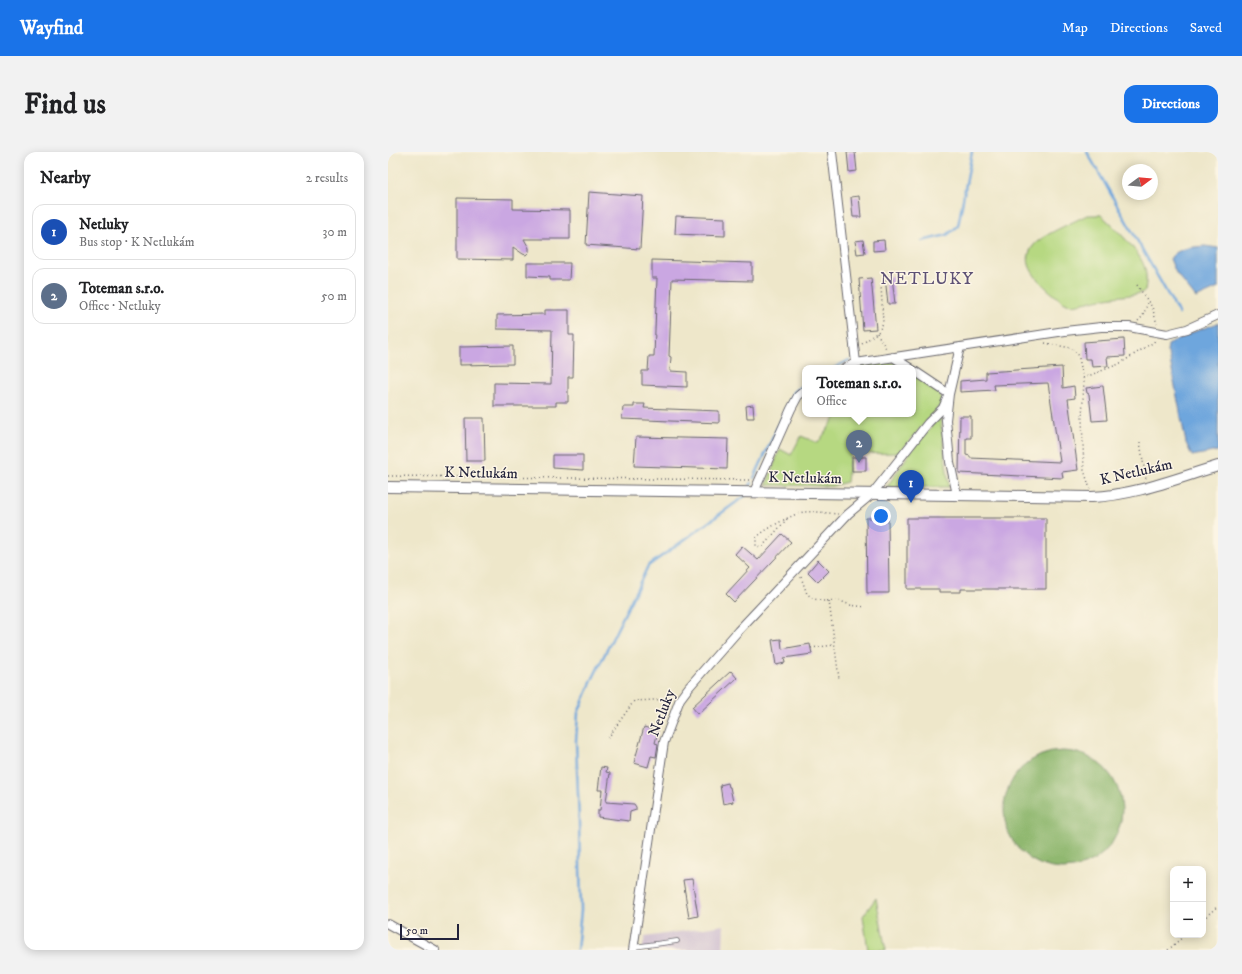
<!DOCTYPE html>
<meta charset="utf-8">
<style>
:root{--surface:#fff;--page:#f2f2f2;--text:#202124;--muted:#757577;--line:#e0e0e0;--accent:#1a73e8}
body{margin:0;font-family:"IM FELL DW Pica",serif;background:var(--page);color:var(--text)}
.controls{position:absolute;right:12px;bottom:12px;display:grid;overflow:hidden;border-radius:8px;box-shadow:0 2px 10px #0003}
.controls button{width:36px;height:36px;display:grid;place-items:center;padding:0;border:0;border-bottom:1px solid var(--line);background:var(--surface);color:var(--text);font:20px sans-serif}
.compass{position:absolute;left:734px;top:12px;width:36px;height:36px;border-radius:50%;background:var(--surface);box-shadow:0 2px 10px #0003;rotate:74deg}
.scale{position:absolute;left:12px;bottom:10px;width:59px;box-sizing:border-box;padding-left:4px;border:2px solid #22223b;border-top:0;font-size:11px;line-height:14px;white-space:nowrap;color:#22223b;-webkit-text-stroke:3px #fcf5e5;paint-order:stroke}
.you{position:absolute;left:493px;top:364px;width:14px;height:14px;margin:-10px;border:3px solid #fff;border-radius:50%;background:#1a73e8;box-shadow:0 0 0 6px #1a73e833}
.badge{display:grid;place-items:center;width:26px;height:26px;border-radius:50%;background:var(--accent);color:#fff;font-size:13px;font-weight:700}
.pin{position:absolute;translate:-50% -33px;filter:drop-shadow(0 1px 2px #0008)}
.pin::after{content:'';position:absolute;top:21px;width:14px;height:12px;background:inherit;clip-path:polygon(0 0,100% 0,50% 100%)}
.popup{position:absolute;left:414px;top:213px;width:114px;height:52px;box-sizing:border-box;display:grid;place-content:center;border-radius:8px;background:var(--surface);filter:drop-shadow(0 1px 3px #0005);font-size:13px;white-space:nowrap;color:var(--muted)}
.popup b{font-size:15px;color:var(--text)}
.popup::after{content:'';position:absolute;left:50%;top:100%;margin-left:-8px;border:8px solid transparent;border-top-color:var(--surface)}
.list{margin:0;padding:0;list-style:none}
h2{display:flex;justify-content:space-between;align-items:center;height:52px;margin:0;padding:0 16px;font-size:17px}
h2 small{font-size:13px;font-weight:400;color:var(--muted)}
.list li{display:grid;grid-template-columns:26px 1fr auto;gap:12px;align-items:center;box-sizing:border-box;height:56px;margin:0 8px 8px;padding:0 8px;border:1px solid var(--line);border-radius:12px}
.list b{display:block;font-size:15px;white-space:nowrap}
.list p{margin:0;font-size:13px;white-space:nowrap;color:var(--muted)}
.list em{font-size:13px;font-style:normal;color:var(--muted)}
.map{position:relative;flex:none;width:830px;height:798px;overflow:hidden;border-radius:12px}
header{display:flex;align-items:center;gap:24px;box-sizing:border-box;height:56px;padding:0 20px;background:var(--accent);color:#fff}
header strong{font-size:19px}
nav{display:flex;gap:22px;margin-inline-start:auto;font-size:14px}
.intro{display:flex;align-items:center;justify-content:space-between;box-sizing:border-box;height:96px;padding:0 24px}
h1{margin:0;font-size:28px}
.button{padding:10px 18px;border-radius:12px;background:var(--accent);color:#fff;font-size:14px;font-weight:700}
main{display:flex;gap:24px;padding:0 24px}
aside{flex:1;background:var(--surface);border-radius:12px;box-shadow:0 2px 10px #0003}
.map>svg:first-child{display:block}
.industrial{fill:#cebed0}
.green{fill:#b6d881;stroke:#6c7d5e}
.forest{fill:#90b86f;stroke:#596d55}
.water{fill:#6ea6dd;stroke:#48648c}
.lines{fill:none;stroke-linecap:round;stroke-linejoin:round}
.stream{stroke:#6ea6dd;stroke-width:2.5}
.building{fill:#caa7e2}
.service-casing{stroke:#69676d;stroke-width:5.5}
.minor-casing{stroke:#69676d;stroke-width:10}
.tertiary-casing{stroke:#69676d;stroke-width:12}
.path{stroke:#69676d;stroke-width:1.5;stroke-dasharray:1 3;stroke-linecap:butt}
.service{stroke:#fff;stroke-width:4}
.minor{stroke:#fff;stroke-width:8}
.tertiary{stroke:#fff;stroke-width:10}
.labels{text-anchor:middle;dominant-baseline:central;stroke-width:3;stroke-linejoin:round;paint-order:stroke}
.street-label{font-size:15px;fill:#22223b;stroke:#fcf5e5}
.quarter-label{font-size:17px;letter-spacing:1px;fill:#5d5175;stroke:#fcf5e5}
</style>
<header>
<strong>Wayfind</strong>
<nav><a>Map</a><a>Directions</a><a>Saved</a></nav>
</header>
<div class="intro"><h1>Find us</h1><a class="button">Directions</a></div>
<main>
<aside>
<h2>Nearby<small>2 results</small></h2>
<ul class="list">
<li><span class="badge" style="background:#1a4fb4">1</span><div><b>Netluky</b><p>Bus stop · K Netlukám</p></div><em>30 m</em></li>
<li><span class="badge" style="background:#5c6f8a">2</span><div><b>Toteman s.r.o.</b><p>Office · Netluky</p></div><em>50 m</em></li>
</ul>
</aside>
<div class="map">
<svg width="830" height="798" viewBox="0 0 830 798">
<rect width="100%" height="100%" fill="#fcf5e5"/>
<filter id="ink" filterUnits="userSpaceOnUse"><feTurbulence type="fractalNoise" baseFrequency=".025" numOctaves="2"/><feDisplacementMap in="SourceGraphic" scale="8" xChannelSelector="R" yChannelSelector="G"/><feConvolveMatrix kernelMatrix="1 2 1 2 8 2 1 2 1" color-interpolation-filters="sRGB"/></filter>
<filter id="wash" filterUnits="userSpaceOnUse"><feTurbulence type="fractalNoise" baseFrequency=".012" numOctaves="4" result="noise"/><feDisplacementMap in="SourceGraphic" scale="16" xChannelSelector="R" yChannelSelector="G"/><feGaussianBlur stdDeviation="0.9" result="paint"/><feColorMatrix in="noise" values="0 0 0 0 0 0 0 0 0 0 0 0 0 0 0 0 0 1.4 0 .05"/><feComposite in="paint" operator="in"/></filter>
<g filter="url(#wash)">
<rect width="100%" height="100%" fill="#eee7ca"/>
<path class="industrial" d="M 336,773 L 335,798 L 254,798 L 257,785 Z"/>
<path class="green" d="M 699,63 L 713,63 C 726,75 753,100 757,117 C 759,125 758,132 757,139 C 749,143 742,143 734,144 C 722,145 711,147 700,150 C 694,151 685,154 679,152 C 674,150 669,145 664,141 C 651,130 630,111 646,93 C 654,83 686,70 699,63 Z
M 498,210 L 507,211 L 516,216 L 465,216 L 472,213 Z
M 525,221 L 552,240 L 554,251 L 511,301 L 462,302 L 459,330 L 444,334 L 378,333 L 392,297 L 403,303 L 413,284 L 430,291 L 450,262 L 525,262 Z
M 552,264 L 561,335 L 499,335 L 523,299 Z
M 488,746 L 497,794 L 498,798 L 480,798 L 475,764 Z"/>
<path class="forest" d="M616 658a59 59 0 1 1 118 0a59 59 0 1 1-118 0Z"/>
<path class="water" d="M 817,94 L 830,96 L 830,136 L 808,146 L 788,121 L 782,107 C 788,96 805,95 817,94 Z
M 830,171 L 830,299 L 804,304 L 798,291 L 781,203 L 779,200 L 780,193 L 800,182 Z"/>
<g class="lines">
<path class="stream" d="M 699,0 L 791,162
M 534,89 L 559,83 L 570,74 L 584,0
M 446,216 L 461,208
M 366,326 L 406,240 L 417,232
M 362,333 L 364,331
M 189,798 L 193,758 L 191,669 L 188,589 L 190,561 L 205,526 L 260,414 L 357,344"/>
</g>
<g id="blocks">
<path class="building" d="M 459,0 L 467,0 L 469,19 L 461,20 Z
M 201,40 L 255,44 L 252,97 L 198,93 Z
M 471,44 L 473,65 L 465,65 L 463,45 Z
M 69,46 L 125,47 L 125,57 L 182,58 L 182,87 L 136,87 L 141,96 L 141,100 L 138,103 L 135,102 L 125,95 L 125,108 L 69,107 Z
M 288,64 L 337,66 L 337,84 L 287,82 Z
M 475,88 L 477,101 L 469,102 L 467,89 Z
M 496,88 L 497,98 L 485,99 L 485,89 Z
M 264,108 L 364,111 L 364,129 L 284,127 L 281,204 L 283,205 L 282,219 L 299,220 L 299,235 L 254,233 L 254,219 L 260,219 L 261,204 L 266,204 L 269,126 L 264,126 Z
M 139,111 L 182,111 L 181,128 L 162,128 L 162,125 L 139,124 Z
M 504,124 L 507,152 L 500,152 L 497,125 Z
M 483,126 L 488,177 L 475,178 L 471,127 Z
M 157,158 L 181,158 L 181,183 L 186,183 L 185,225 L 180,225 L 180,250 L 168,250 L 168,254 L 106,254 L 106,231 L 163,232 L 164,178 L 109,177 L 109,163 L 157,162 Z
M 736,187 L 737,204 L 719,205 L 720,214 L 704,215 L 703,207 L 697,207 L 696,190 Z
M 125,194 L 125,212 L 71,213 L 71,195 Z
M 674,215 L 675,236 L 686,234 L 687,246 L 680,247 L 690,318 L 674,320 L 675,326 L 571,321 L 572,264 L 583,264 L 583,286 L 578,286 L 578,303 L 582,304 L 582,306 L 672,310 L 660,231 L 606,233 L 607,238 L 572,240 L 572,229 L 598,227 L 598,220 Z
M 715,234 L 719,268 L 704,269 L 701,242 L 699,241 L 698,236 Z
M 246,252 L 257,252 L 256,256 L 331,259 L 331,271 L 234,267 L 235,255 L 246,255 Z
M 365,253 L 366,266 L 359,266 L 358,254 Z
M 77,266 L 96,266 L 97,309 L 78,309 Z
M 248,285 L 340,287 L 339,317 L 246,314 Z
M 165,303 L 195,303 L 195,318 L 165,316 Z
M 464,305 L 478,305 L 478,319 L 464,319 Z
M 478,366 L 500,366 L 501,441 L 479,441 Z
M 519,366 L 658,366 L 658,437 L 573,437 L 573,440 L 551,440 L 551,437 L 519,437 Z
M 394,382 L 403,390 L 346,450 L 338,442 L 362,416 L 347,402 L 354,394 L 370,408 Z
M 430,408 L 441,419 L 430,430 L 420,420 Z
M 393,487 L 394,497 L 422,492 L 424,502 L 396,506 L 397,511 L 388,513 L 384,488 Z
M 343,519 L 349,526 L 310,562 L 304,555 Z
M 256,575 L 270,579 L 267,591 L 270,592 L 268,605 L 263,604 L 260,615 L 246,611 Z
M 213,615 L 219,616 L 218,620 L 222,621 L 218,650 L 246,652 L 248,655 L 248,658 L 242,660 L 241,669 L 210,665 L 210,658 L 212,658 L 214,638 L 210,638 Z
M 340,631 L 341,635 L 342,635 L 345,650 L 335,652 L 332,633 Z
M 304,727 L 310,764 L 301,766 L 295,728 Z"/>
</g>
</g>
<g filter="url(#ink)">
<use href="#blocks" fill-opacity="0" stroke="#69676d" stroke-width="1"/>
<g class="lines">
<defs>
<path id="service" d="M 246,795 L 289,789"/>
<path id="minor" d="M 444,0 L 468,211
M 505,205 L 522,216
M 457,216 L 468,211 L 677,179 L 713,175 L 741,175 L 779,182 L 799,177 L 830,163
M 525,218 L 561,242 L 558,268 L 562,310 L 569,343
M 366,340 L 403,257 L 410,244 L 417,238
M 0,772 L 47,798
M 245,798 L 276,590 L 292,547 L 301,535 L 350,479 L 460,362 L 484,342 L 540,271 L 555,256 L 561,242 L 572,195"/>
<path id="tertiary" d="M 0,335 L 704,345 C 748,343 789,326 830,314"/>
</defs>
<use href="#service" class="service-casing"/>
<use href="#minor" class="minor-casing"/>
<use href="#tertiary" class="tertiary-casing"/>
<path class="path" d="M 749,133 L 764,155 L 769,172
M 750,169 L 755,164 L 760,150
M 489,181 L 499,198
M 657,191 L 683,196 L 690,202 L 696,229 L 694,266 L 696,318 L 702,337
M 474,192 L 491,179 L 495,171 L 493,133
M 695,226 L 731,212 L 766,190 L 767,188
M 752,290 L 758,328
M 0,324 L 363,328
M 399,367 L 374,395 L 368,394 L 368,386 C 374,379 406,361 416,360 C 427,359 439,361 450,362
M 413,425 L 419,442 L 426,447 L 435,449 L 450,448 L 462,453 L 478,455
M 441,449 L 451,527
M 423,496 L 446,493
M 220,586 L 246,549 L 284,547
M 815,767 L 830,754
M 780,798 L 797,783"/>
<use href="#service" class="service"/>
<use href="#minor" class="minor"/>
<use href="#tertiary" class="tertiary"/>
</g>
</g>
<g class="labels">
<g class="street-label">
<text transform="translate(748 320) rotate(-13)">K Netlukám</text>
<text transform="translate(93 321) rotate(1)">K Netlukám</text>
<text transform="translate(417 326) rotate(1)">K Netlukám</text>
<text transform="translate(274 561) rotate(-69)">Netluky</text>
</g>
<g class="quarter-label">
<text x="539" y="127">NETLUKY</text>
</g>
</g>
</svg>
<div class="controls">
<button>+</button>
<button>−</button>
</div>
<svg class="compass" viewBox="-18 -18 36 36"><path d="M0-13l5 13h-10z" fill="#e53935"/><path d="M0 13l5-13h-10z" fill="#757577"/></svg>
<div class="scale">50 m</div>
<div class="you"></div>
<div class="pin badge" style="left:523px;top:351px;background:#1a4fb4">1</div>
<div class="pin badge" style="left:471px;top:311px;background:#5c6f8a">2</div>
<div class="popup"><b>Toteman s.r.o.</b>Office</div>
</div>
</main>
